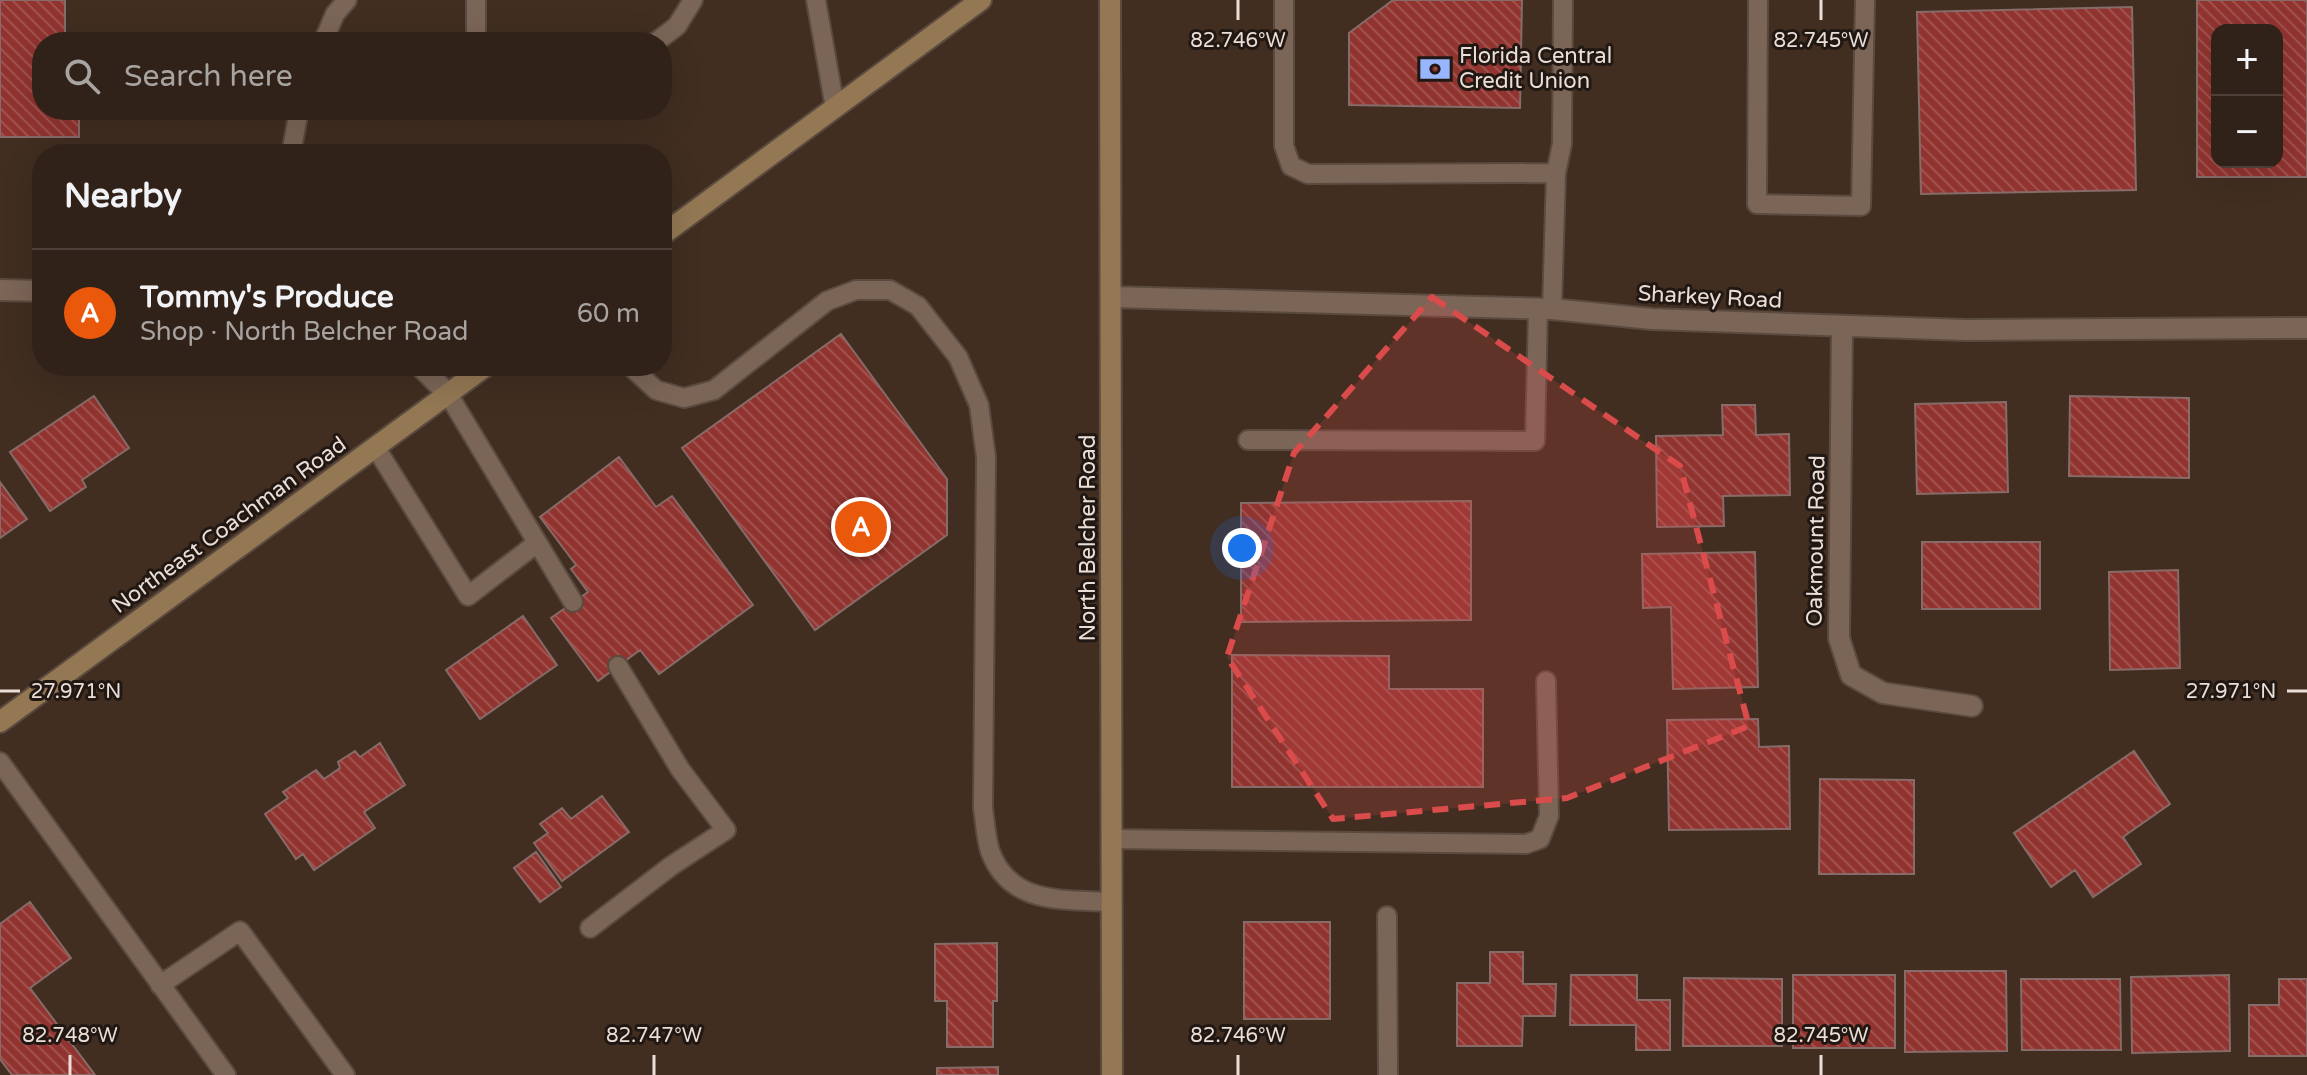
<!DOCTYPE html>
<meta charset="utf-8">
<style>
:root{--surface:#312219;--page:#392a22;--text:#f1f3f6;--muted:#a8a4a2;--line:#4c3f38;--accent:#ea580c}
body{margin:0;font-family:"Varela Round",sans-serif;background:var(--page);color:var(--text)}
.controls{position:absolute;right:24px;top:24px;display:grid;overflow:hidden;border-radius:16px;box-shadow:0 8px 32px #0002}
.controls button{width:72px;height:72px;display:grid;place-items:center;padding:0;border:0;border-bottom:2px solid var(--line);background:var(--surface);color:var(--text);font:40px sans-serif}
.you{position:absolute;left:1242px;top:548px;width:28px;height:28px;margin:-20px;border:6px solid #fff;border-radius:50%;background:#1a73e8;box-shadow:0 0 0 12px #1a73e833}
.badge{display:grid;place-items:center;width:52px;height:52px;border-radius:50%;background:var(--accent);color:#fff;font-size:26px;font-weight:700}
.pin{position:absolute;translate:-50% -50%;border:4px solid #fff;box-shadow:0 2px 8px #0006}
.list{margin:0;padding:0;list-style:none}
h2{display:flex;justify-content:space-between;align-items:center;height:104px;margin:0;padding:0 32px;font-size:34px}
h2 small{font-size:26px;font-weight:400;color:var(--muted)}
.list li{display:grid;grid-template-columns:52px 1fr auto;gap:24px;align-items:center;box-sizing:border-box;height:128px;padding:0 32px;border-top:2px solid var(--line)}
.list b{display:block;font-size:30px;white-space:nowrap}
.list p{margin:0;font-size:26px;white-space:nowrap;color:var(--muted)}
.list em{font-size:26px;font-style:normal;color:var(--muted)}
.icon{flex:none;width:44px;height:44px;fill:none;stroke:currentColor;stroke-width:2;stroke-linecap:round;stroke-linejoin:round}
.map{position:relative;flex:none;width:2307px;height:1075px;overflow:hidden}
.search{position:absolute;background:var(--surface);box-shadow:0 8px 32px #0002;left:32px;top:32px;width:640px;height:88px;display:flex;align-items:center;gap:20px;box-sizing:border-box;padding:0 28px;border-radius:32px;color:var(--muted);font-size:30px}
.panel{position:absolute;background:var(--surface);box-shadow:0 8px 32px #0002;left:32px;top:144px;width:640px;height:232px;border-radius:32px}
.map>svg:first-child{display:block}
.building{fill:url(#building-back-hatch);stroke:#866b68;stroke-width:2;fill-rule:evenodd}
.lines{fill:none;stroke-linecap:round;stroke-linejoin:round}
.service-casing{stroke:#5a4a3f;stroke-width:22}
.minor-casing{stroke:#5a4a3f;stroke-width:24}
.secondary-casing{stroke:#5a4a3f;stroke-width:24}
.service{stroke:#7b6557;stroke-width:18}
.minor{stroke:#7b6557;stroke-width:20}
.secondary{stroke:#947854;stroke-width:20}
.marked{fill:#da4c4b;fill-opacity:0.2;stroke:#da4c4b;stroke-width:6;stroke-dasharray:16 10;stroke-linejoin:round}
.ticks{fill:none;stroke:#ebded6;stroke-width:3}
.labels{text-anchor:middle;dominant-baseline:central;stroke-width:6;stroke-linejoin:round;paint-order:stroke}
.poi-label{font-size:22px;fill:#ebded6;stroke:#211813;text-anchor:start}
.street-label{font-size:22px;fill:#ebded6;stroke:#211813}
.ticks-label{font-size:20px;text-anchor:middle;fill:#ebded6;stroke:#211813;stroke-width:6;stroke-linejoin:round;paint-order:stroke}
</style>
<div class="map">
<svg width="2307" height="1075" viewBox="0 0 2307 1075">
<defs>
<pattern id="building-back-hatch" width="6" height="6" patternUnits="userSpaceOnUse" patternTransform="scale(2)"><rect width="6" height="6" fill="#913430"/><path d="M-1 5l2 2M0 0l6 6M5-1l2 2" fill="none" stroke="#a1514d"/></pattern>
</defs>
<rect width="100%" height="100%" fill="#412e21"/>
<path class="building" d="M 0,0 L 65,0 L 65,42 L 42,42 L 42,110 L 79,110 L 79,137 L 0,137 Z
M 1393,0 L 1522,0 L 1520,108 L 1349,105 L 1349,33 Z
M 2197,0 L 2307,0 L 2307,177 L 2197,177 ZM 2217,30 L 2277,30 L 2277,162 L 2217,162 Z
M 2132,7 L 2136,190 L 1921,194 L 1917,12 Z
M 841,334 L 947,479 L 947,535 L 815,630 L 682,448 Z
M 94,396 L 129,448 L 82,480 L 86,487 L 50,511 L 10,452 Z
M 2070,396 L 2189,398 L 2189,478 L 2069,476 Z
M 2006,402 L 2008,492 L 1917,494 L 1915,404 Z
M 1722,405 L 1755,405 L 1756,435 L 1789,434 L 1790,495 L 1723,496 L 1724,526 L 1657,527 L 1656,436 L 1723,435 Z
M 619,457 L 656,507 L 672,496 L 753,605 L 659,674 L 640,650 L 598,681 L 551,618 L 588,592 L 571,569 L 576,565 L 540,517 Z
M 0,482 L 27,519 L 0,538 Z
M 1471,501 L 1471,620 L 1241,622 L 1241,503 Z
M 1922,542 L 2040,542 L 2040,609 L 1922,609 Z
M 1755,552 L 1758,687 L 1673,689 L 1671,607 L 1643,608 L 1642,554 Z
M 2178,570 L 2180,668 L 2110,670 L 2109,572 Z
M 523,616 L 557,665 L 480,719 L 446,670 Z
M 1232,655 L 1389,656 L 1389,689 L 1483,689 L 1483,787 L 1232,787 Z
M 1758,719 L 1759,747 L 1789,746 L 1790,829 L 1669,830 L 1667,720 Z
M 380,743 L 405,785 L 364,812 L 375,828 L 314,870 L 303,854 L 296,859 L 265,814 L 288,798 L 283,792 L 316,770 L 324,779 L 340,768 L 338,762 L 355,751 L 360,757 Z
M 2134,751 L 2170,804 L 2123,837 L 2141,864 L 2093,897 L 2075,870 L 2051,887 L 2014,833 Z
M 1820,779 L 1914,780 L 1914,874 L 1819,874 Z
M 602,796 L 629,832 L 562,881 L 534,843 L 548,833 L 540,824 L 562,808 L 571,819 Z
M 536,852 L 561,887 L 540,902 L 514,868 Z
M 30,902 L 71,958 L 30,988 L 95,1075 L 12,1075 L 0,1059 L 0,924 Z
M 1244,922 L 1330,922 L 1330,1019 L 1244,1019 Z
M 997,943 L 997,1001 L 993,1001 L 993,1047 L 947,1047 L 947,1001 L 935,1001 L 935,944 Z
M 1490,952 L 1523,952 L 1523,984 L 1556,984 L 1555,1016 L 1523,1016 L 1522,1046 L 1457,1046 L 1457,983 L 1490,983 Z
M 1905,971 L 2006,971 L 2007,1051 L 1905,1052 Z
M 1571,975 L 1637,975 L 1637,1000 L 1670,1000 L 1670,1050 L 1636,1050 L 1636,1025 L 1570,1025 Z
M 1793,975 L 1895,975 L 1895,1048 L 1793,1048 Z
M 2229,975 L 2230,1051 L 2132,1053 L 2131,977 Z
M 1684,978 L 1782,979 L 1782,1046 L 1683,1046 Z
M 2021,979 L 2120,979 L 2121,1050 L 2022,1050 Z
M 2279,979 L 2307,979 L 2307,1056 L 2249,1056 L 2249,1005 L 2279,1005 Z
M 998,1067 L 998,1075 L 937,1075 L 937,1068 Z"/>
<g class="lines">
<defs>
<path id="service" d="M 476,0 L 476,42
M 816,0 L 835,108
M 1284,0 L 1284,146 L 1291,166 L 1308,174 L 1556,173 L 1552,309
M 1758,0 L 1757,204 L 1861,206 L 1865,0
M 323,42 L 335,14 L 347,0
M 656,42 L 677,26 L 693,0
M 291,154 L 299,110
M 1556,173 L 1562,144 L 1563,0
M 630,366 L 656,390 L 684,398 L 714,390 L 827,301 L 856,290 L 890,290 L 918,306 L 958,357 L 979,405 L 986,457 L 983,808 C 985,822 986,838 990,851 C 1010,906 1064,899 1112,902
M 448,394 L 573,602
M 1248,440 L 1535,441 L 1538,309
M 376,448 L 468,596 L 537,543
M 0,762 L 226,1075
M 1112,839 L 1526,844 L 1540,839 L 1549,816 L 1546,681
M 1387,916 L 1388,1075
M 590,928 L 671,866 L 726,830 L 680,769 L 618,666
M 160,985 L 240,931 L 345,1075"/>
<path id="minor" d="M 0,290 L 42,291
M 1112,297 L 1552,309 L 1652,319 L 1966,330 L 2307,328
M 1842,327 L 1839,638 L 1851,675 L 1883,693 L 1972,706
M 420,366 L 448,394"/>
<path id="secondary" d="M 1110,0 L 1112,1075
M 662,235 L 981,0
M 0,722 L 486,366"/>
</defs>
<use href="#service" class="service-casing"/>
<use href="#minor" class="minor-casing"/>
<use href="#secondary" class="secondary-casing"/>
<use href="#service" class="service"/>
<use href="#minor" class="minor"/>
<use href="#secondary" class="secondary"/>
</g>
<path class="marked" d="M 1432,297 L 1680,466 L 1749,726 L 1567,798 L 1333,819 L 1227,657 L 1294,453 Z"/>
<path class="ticks" d="M 1238,0 L 1238,20M 1821,0 L 1821,20M 0,691 L 20,691M 2287,691 L 2307,691M 70,1055 L 70,1075M 654,1055 L 654,1075M 1238,1055 L 1238,1075M 1821,1055 L 1821,1075"/>
<defs>
<symbol id="bank-bare" viewBox="-9 -9 18 18"><path d="M-6-4H6V4H-6ZM0-2.3a2.3 2.3 0 1 0 0 4.6a2.3 2.3 0 1 0 0-4.6Z" fill="#97b6fd" stroke="#211813" stroke-width="2.5" paint-order="stroke"/></symbol>
</defs>
<g fill-rule="evenodd">
<use href="#bank-bare" x="1413" y="47" width="44" height="44"/>
</g>
<g class="labels">
<g class="poi-label">
<text x="1459" y="56">Florida Central<tspan x="1459" dy="25">Credit Union</tspan></text>
</g>
<g class="street-label">
<text transform="translate(1710 297) rotate(3)">Sharkey Road</text>
<text transform="translate(229 525) rotate(-36)">Northeast Coachman Road</text>
<text transform="translate(1088 538) rotate(-90)">North Belcher Road</text>
<text transform="translate(1816 541) rotate(-89)">Oakmount Road</text>
</g>
</g>
<g class="ticks-label">
<text x="1238" y="47">82.746°W</text>
<text x="1821" y="47">82.745°W</text>
<text x="76" y="698">27.971°N</text>
<text x="2231" y="698">27.971°N</text>
<text x="70" y="1042">82.748°W</text>
<text x="654" y="1042">82.747°W</text>
<text x="1238" y="1042">82.746°W</text>
<text x="1821" y="1042">82.745°W</text>
</g>
</svg>
<div class="controls">
<button>+</button>
<button>−</button>
</div>
<div class="you"></div>
<div class="pin badge" style="left:861px;top:527px">A</div>
<div class="search"><svg class="icon" aria-label="search" viewBox="0 0 24 24"><circle cx="10" cy="10" r="6"/><path d="M15 15l6 6"/></svg>Search here</div>
<section class="panel">
<h2>Nearby<small></small></h2>
<ul class="list">
<li><span class="badge">A</span><div><b>Tommy's Produce</b><p>Shop · North Belcher Road</p></div><em>60 m</em></li>
</ul>
</section>
</div>
